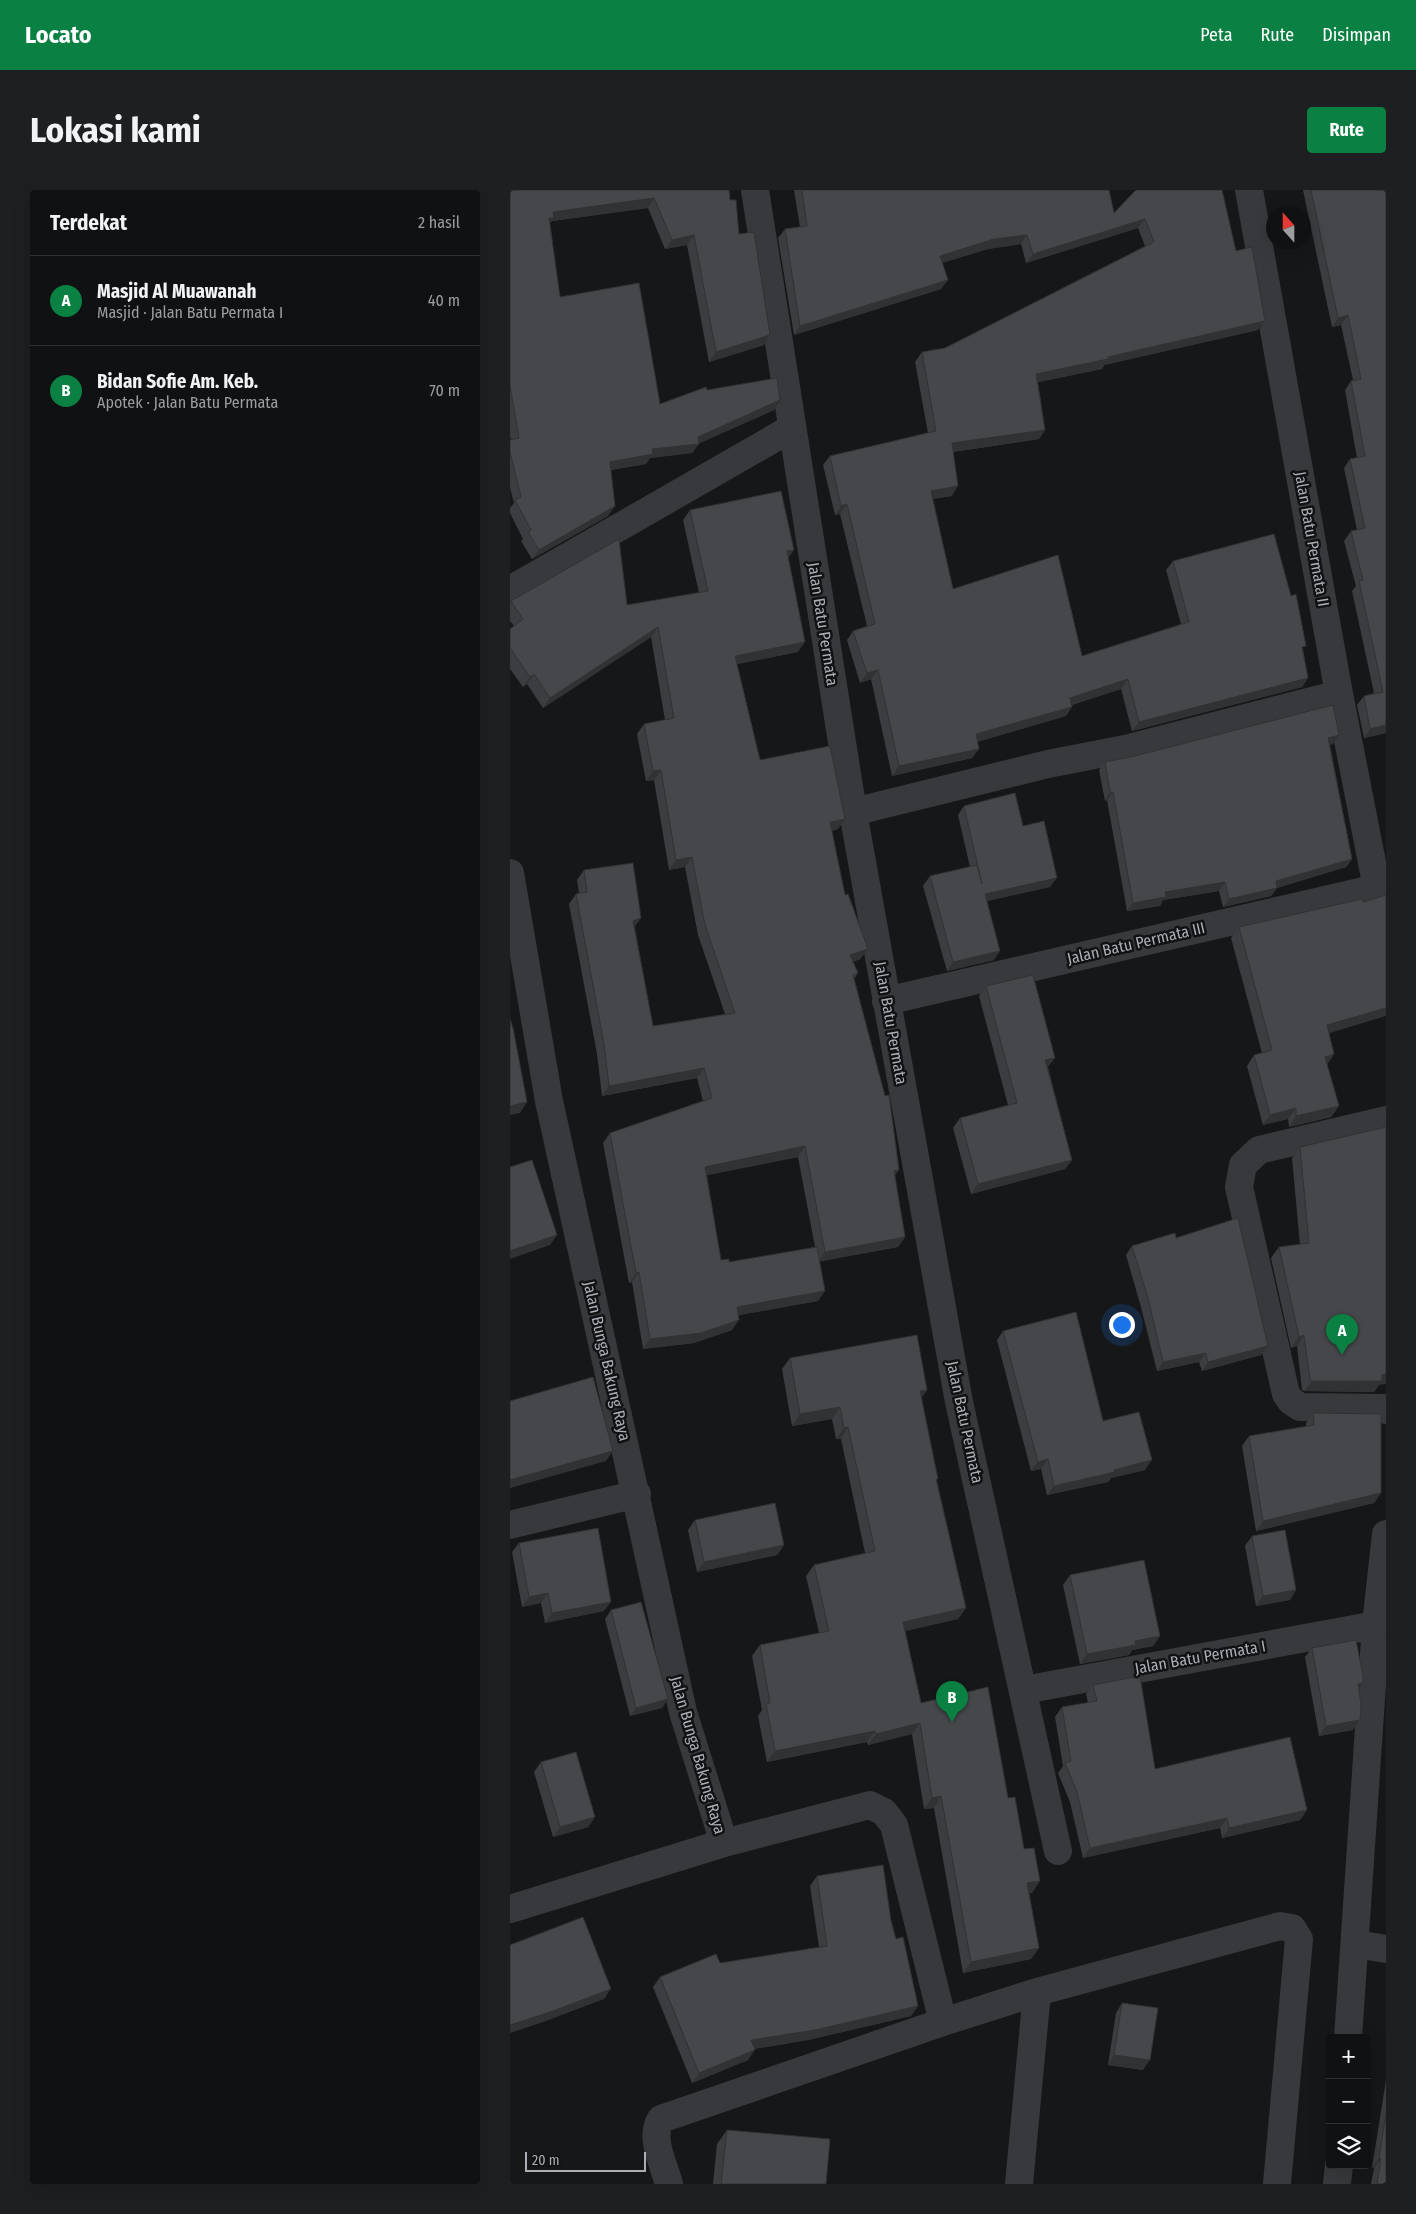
<!DOCTYPE html>
<html lang="id">
<meta charset="utf-8">
<style>
:root{--surface:#101112;--page:#1e1f20;--text:#f1f3f6;--muted:#9c9d9f;--line:#303132;--accent:#0b8043}
body{margin:0;font-family:"Fira Sans Condensed",sans-serif;background:var(--page);color:var(--text)}
.controls{position:absolute;right:15px;bottom:15px;display:grid;overflow:hidden;border-radius:5px;box-shadow:0 5px 20px #0002}
.controls button{width:45px;height:45px;display:grid;place-items:center;padding:0;border:0;border-bottom:1px solid var(--line);background:var(--surface);color:var(--text);font:25px sans-serif}
.compass{position:absolute;left:756px;top:15px;width:45px;height:45px;border-radius:50%;background:var(--surface);box-shadow:0 5px 20px #0002;rotate:339deg}
.scale{position:absolute;left:15px;bottom:12px;width:121px;box-sizing:border-box;padding-left:5px;border:2px solid #aaafb6;border-top:0;font-size:14px;line-height:18px;white-space:nowrap;color:#aaafb6;-webkit-text-stroke:4px #111213;paint-order:stroke}
.you{position:absolute;left:611px;top:1134px;width:18px;height:18px;margin:-12px;border:4px solid #fff;border-radius:50%;background:#1a73e8;box-shadow:0 0 0 8px #1a73e833}
.badge{display:grid;place-items:center;width:32px;height:32px;border-radius:50%;background:var(--accent);color:#fff;font-size:16px;font-weight:700}
.pin{position:absolute;translate:-50% -41px;filter:drop-shadow(0 1px 2px #0008)}
.pin::after{content:'';position:absolute;top:26px;width:18px;height:15px;background:inherit;clip-path:polygon(0 0,100% 0,50% 100%)}
.list{margin:0;padding:0;list-style:none}
h2{display:flex;justify-content:space-between;align-items:center;height:65px;margin:0;padding:0 20px;font-size:21px}
h2 small{font-size:16px;font-weight:400;color:var(--muted)}
.list li{display:grid;grid-template-columns:32px 1fr auto;gap:15px;align-items:center;box-sizing:border-box;height:90px;padding:0 20px;border-top:1px solid var(--line)}
.list b{display:block;font-size:19px;white-space:nowrap}
.list p{margin:0;font-size:16px;white-space:nowrap;color:var(--muted)}
.list em{font-size:16px;font-style:normal;color:var(--muted)}
.icon{flex:none;width:28px;height:28px;fill:none;stroke:currentColor;stroke-width:2;stroke-linecap:round;stroke-linejoin:round}
.map{position:relative;flex:none;width:876px;height:1994px;overflow:hidden;border-radius:5px}
header{display:flex;align-items:center;gap:30px;box-sizing:border-box;height:70px;padding:0 25px;background:var(--accent);color:#fff}
header strong{font-size:24px}
nav{display:flex;gap:28px;margin-inline-start:auto;font-size:18px}
.intro{display:flex;align-items:center;justify-content:space-between;box-sizing:border-box;height:120px;padding:0 30px}
h1{margin:0;font-size:35px}
.button{padding:12px 22px;border-radius:5px;background:var(--accent);color:#fff;font-size:18px;font-weight:700}
main{display:flex;gap:30px;padding:0 30px}
aside{flex:1;background:var(--surface);border-radius:5px;box-shadow:0 5px 20px #0002}
.map>svg:first-child{display:block}
.lines{fill:none;stroke-linecap:round;stroke-linejoin:round}
.minor{stroke:#38393c;stroke-width:28}
.wall{fill:#3c3d40;fill-rule:evenodd}
.shaded-wall{fill:#313234}
.building{fill:#46474a;stroke:#313234}
.labels{text-anchor:middle;dominant-baseline:central;stroke-width:5;stroke-linejoin:round;paint-order:stroke}
.street-label{font-size:16px;fill:#aaafb6;stroke:#111213}
</style>
<header>
<strong>Locato</strong>
<nav><a>Peta</a><a>Rute</a><a>Disimpan</a></nav>
</header>
<div class="intro"><h1>Lokasi kami</h1><a class="button">Rute</a></div>
<main>
<aside>
<h2>Terdekat<small>2 hasil</small></h2>
<ul class="list">
<li><span class="badge">A</span><div><b>Masjid Al Muawanah</b><p>Masjid · Jalan Batu Permata I</p></div><em>40 m</em></li>
<li><span class="badge">B</span><div><b>Bidan Sofie Am. Keb.</b><p>Apotek · Jalan Batu Permata</p></div><em>70 m</em></li>
</ul>
</aside>
<div class="map">
<svg width="876" height="1994" viewBox="0 0 876 1994">
<rect width="100%" height="100%" fill="#161718"/>
<g class="lines">
<path class="minor" d="M 245,0 L 343,622 L 449,1212 L 548,1661
M 739,0 L 829,504 L 867,698
M 0,400 L 282,238
M 343,622 L 538,574 L 615,559 L 829,504
M 0,683 L 39,911 L 173,1522 L 214,1653
M 376,811 L 876,696
M 876,930 L 749,960 L 733,975 L 729,997 L 776,1204 L 781,1211 L 790,1217 L 873,1218 L 876,1220
M 0,1335 L 127,1304
M 514,1500 L 866,1435
M 0,1719 L 214,1653 L 360,1615 L 374,1622 L 384,1635 L 433,1832
M 845,1754 L 876,1759
M 838,1848 L 866,1435 L 876,1344
M 159,1994 C 154,1975 139,1947 151,1929 L 433,1832 L 527,1802
M 509,1994 L 527,1802 L 770,1736 L 782,1738 L 789,1749 L 767,1994
M 827,1994 L 829,1975"/>
</g>
<path class="wall" d="M 0,0 L 220,10 L 229,44 L 260,145 L 254,155 L 199,172 L 177,55 L 155,59 L 138,18 L 42,31 L 40,33 L 50,107 L 150,214 L 197,200 L 270,210 L 264,220 L 189,253 L 182,263 L 140,268 L 136,274 L 101,280 L 98,326 L 22,369 L 11,351 L 13,349 L 0,323 L 0,318 L 4,313 L 0,298 L 0,250 L 1,250 L 0,246 Z
M 284,0 L 599,0 L 604,23 L 626,0 L 726,61 L 748,140 L 594,175 L 592,179 L 528,192 L 535,240 L 529,249 L 443,262 L 442,306 L 422,309 L 443,399 L 572,466 L 671,434 L 656,380 L 663,371 L 793,460 L 798,488 L 792,497 L 622,541 L 611,499 L 562,515 L 556,526 L 467,552 L 469,559 L 462,568 L 382,586 L 361,489 L 350,493 L 337,450 L 343,441 L 357,436 L 330,324 L 325,325 L 313,275 L 320,266 L 418,243 L 405,172 L 412,162 L 435,158 L 635,56 L 628,38 L 516,73 L 511,54 L 478,59 L 432,73 L 431,99 L 284,145 L 268,48 L 275,39 L 290,37 Z
M 793,0 L 876,0 L 876,543 L 854,548 L 847,515 L 854,506 L 864,503 L 842,401 L 846,396 L 834,351 L 841,341 L 847,340 L 834,278 L 840,269 L 847,268 L 835,200 L 841,191 L 843,190 L 831,135 L 822,137 Z
M 180,320 L 278,368 L 288,462 L 227,474 L 250,570 L 335,629 L 328,639 L 322,641 L 335,705 L 358,759 L 350,769 L 343,772 L 348,783 L 344,789 L 385,986 L 395,1047 L 388,1057 L 310,1071 L 308,1111 L 228,1125 L 222,1140 L 184,1153 L 133,1159 L 122,1092 L 119,1093 L 93,953 L 100,943 L 193,911 L 187,888 L 92,906 L 87,864 L 59,714 L 66,704 L 69,703 L 67,690 L 74,680 L 125,738 L 143,836 L 215,824 L 188,745 L 175,677 L 159,680 L 144,590 L 136,591 L 127,544 L 134,534 L 155,530 L 141,447 L 33,518 L 17,494 L 13,497 L 0,479 L 0,439 L 4,436 L 0,431 L 0,412 L 1,411 L 117,415 L 189,403 L 173,330 ZM 288,967 L 305,1057 L 219,1072 L 211,1070 L 197,985 Z
M 823,554 L 820,555 L 842,669 L 836,677 L 767,698 L 761,706 L 713,717 L 709,701 L 653,710 L 650,716 L 617,721 L 597,610 L 595,611 L 589,580 L 595,572 Z
M 454,616 L 513,636 L 540,697 L 477,711 L 484,770 L 437,781 L 413,696 L 420,686 L 460,677 L 448,625 Z
M 729,737 L 819,843 L 824,864 L 817,874 L 829,916 L 821,927 L 779,937 L 778,929 L 753,935 L 737,876 L 744,865 L 752,863 L 721,748 Z
M 476,796 L 538,877 L 562,970 L 555,979 L 461,1004 L 443,938 L 450,928 L 498,915 L 469,806 Z
M 790,957 L 869,1195 L 864,1202 L 795,1201 L 792,1200 L 787,1156 L 781,1158 L 761,1068 L 769,1057 L 790,1055 L 782,968 Z
M 666,1048 L 758,1156 L 751,1165 L 692,1181 L 689,1172 L 647,1181 L 631,1117 L 616,1065 L 622,1056 Z
M 493,1141 L 593,1231 L 635,1280 L 601,1288 L 598,1292 L 537,1305 L 531,1279 L 521,1281 L 487,1150 Z
M 280,1168 L 417,1200 L 411,1208 L 427,1291 L 456,1418 L 448,1429 L 395,1441 L 411,1513 L 498,1608 L 522,1703 L 519,1703 L 529,1758 L 521,1769 L 453,1783 L 424,1618 L 414,1619 L 402,1544 L 358,1555 L 357,1552 L 257,1572 L 248,1526 L 252,1520 L 242,1466 L 250,1455 L 309,1443 L 296,1386 L 304,1375 L 355,1363 L 331,1249 L 326,1249 L 322,1229 L 282,1236 L 272,1179 Z
M 803,1223 L 871,1303 L 864,1313 L 746,1341 L 732,1256 L 739,1246 L 796,1237 L 796,1233 Z
M 185,1330 L 274,1355 L 267,1365 L 187,1382 L 178,1340 Z
M 742,1346 L 780,1410 L 746,1416 L 735,1356 Z
M 9,1353 L 94,1421 L 35,1433 L 31,1413 L 12,1417 L 2,1362 Z
M 560,1385 L 650,1446 L 643,1456 L 622,1460 L 619,1465 L 570,1474 L 553,1395 Z
M 101,1420 L 158,1509 L 152,1518 L 120,1526 L 95,1429 Z
M 802,1458 L 853,1493 L 848,1499 L 843,1540 L 809,1546 L 795,1467 Z
M 583,1495 L 645,1579 L 797,1620 L 790,1630 L 712,1648 L 710,1638 L 573,1668 L 560,1612 L 548,1583 L 553,1576 L 545,1527 L 552,1517 L 578,1513 L 576,1504 Z
M 31,1572 L 85,1627 L 78,1637 L 43,1647 L 24,1582 Z
M 307,1686 L 381,1731 L 386,1749 L 408,1816 L 401,1826 L 298,1850 L 244,1859 L 238,1870 L 182,1893 L 143,1797 L 150,1787 L 210,1773 L 309,1757 L 300,1696 Z
M 612,1813 L 633,1880 L 598,1875 L 606,1823 Z
M 876,1890 L 876,1994 L 861,1994 L 864,1978 L 862,1978 Z
M 217,1940 L 316,1994 L 203,1994 L 207,1954 Z"/>
<path class="shaded-wall" d="M 144,8 L 138,18 L 42,31 L 37,37 L 33,38 L 43,22 Z
M 635,29 L 628,38 L 516,73 L 523,64 Z
M 184,45 L 177,55 L 155,59 L 162,50 Z
M 517,45 L 511,54 L 478,59 L 424,75 L 430,66 L 484,49 Z
M 438,90 L 431,99 L 284,145 L 290,136 Z
M 838,125 L 831,135 L 822,137 L 828,128 Z
M 755,131 L 748,140 L 594,175 L 592,179 L 520,194 L 526,184 L 598,167 Z
M 260,145 L 254,155 L 199,172 L 206,162 Z
M 270,210 L 264,220 L 188,254 L 189,254 L 182,263 L 140,268 L 136,274 L 93,281 L 100,272 L 142,259 L 188,247 Z
M 535,240 L 529,249 L 435,263 L 442,253 Z
M 448,296 L 442,306 L 414,310 L 421,301 Z
M 337,314 L 330,324 L 325,325 L 331,316 Z
M 105,316 L 98,326 L 22,369 L 29,360 Z
M 284,360 L 277,370 L 277,361 Z
M 148,437 L 141,447 L 33,518 L 40,508 Z
M 295,452 L 288,462 L 218,476 L 225,466 Z
M 368,480 L 361,489 L 350,493 L 357,483 Z
M 24,484 L 17,494 L 13,497 L 20,487 Z
M 798,488 L 792,497 L 622,541 L 629,532 Z
M 618,489 L 611,499 L 553,517 L 560,508 Z
M 562,517 L 556,526 L 459,554 L 466,544 Z
M 876,535 L 876,543 L 854,548 L 860,539 Z
M 829,545 L 823,554 L 812,556 L 818,548 Z
M 469,559 L 462,568 L 382,586 L 389,576 Z
M 151,580 L 144,590 L 136,591 L 143,581 Z
M 600,602 L 603,602 L 597,610 L 595,611 Z
M 335,629 L 328,639 L 313,642 L 320,632 Z
M 182,667 L 175,677 L 159,680 L 166,670 Z
M 842,669 L 836,677 L 763,699 L 767,698 L 761,706 L 713,717 L 719,709 L 766,691 Z
M 547,688 L 540,697 L 468,713 L 475,704 Z
M 715,692 L 709,701 L 653,710 L 650,716 L 617,721 L 623,713 L 655,702 Z
M 131,728 L 124,738 L 123,731 Z
M 358,759 L 350,769 L 333,775 L 340,765 Z
M 490,761 L 484,770 L 437,781 L 443,772 Z
M 876,818 L 876,826 L 810,846 L 817,835 Z
M 824,864 L 817,875 L 815,867 Z
M 545,868 L 538,877 L 529,880 L 535,870 Z
M 194,878 L 187,888 L 92,906 L 99,896 Z
M 17,912 L 10,923 L 0,925 L 0,916 Z
M 829,916 L 821,927 L 779,937 L 786,926 Z
M 786,918 L 778,929 L 753,935 L 760,925 Z
M 295,956 L 288,967 L 188,987 L 195,977 Z
M 562,970 L 555,979 L 461,1004 L 468,994 Z
M 389,980 L 382,990 L 384,981 Z
M 47,1045 L 40,1055 L 0,1069 L 0,1061 Z
M 395,1047 L 388,1057 L 308,1072 L 315,1062 Z
M 129,1082 L 122,1092 L 119,1093 L 126,1083 Z
M 315,1101 L 308,1111 L 220,1127 L 227,1117 Z
M 229,1130 L 222,1140 L 184,1153 L 133,1159 L 140,1149 Z
M 794,1145 L 787,1156 L 781,1158 L 789,1147 Z
M 758,1156 L 751,1165 L 692,1181 L 698,1172 Z
M 696,1163 L 689,1172 L 647,1181 L 653,1172 Z
M 876,1184 L 876,1194 L 869,1195 L 864,1202 L 795,1201 L 802,1191 Z
M 417,1200 L 409,1211 L 410,1201 Z
M 330,1217 L 322,1229 L 282,1236 L 290,1224 Z
M 338,1237 L 331,1249 L 326,1249 L 334,1238 Z
M 103,1261 L 96,1271 L 0,1298 L 0,1290 Z
M 538,1269 L 531,1279 L 521,1281 L 528,1272 Z
M 642,1270 L 635,1280 L 601,1288 L 598,1292 L 537,1305 L 544,1296 Z
M 871,1303 L 864,1313 L 746,1341 L 753,1331 Z
M 274,1355 L 267,1365 L 187,1382 L 194,1372 Z
M 786,1400 L 780,1410 L 746,1416 L 753,1406 Z
M 38,1403 L 31,1413 L 12,1417 L 19,1407 Z
M 101,1412 L 94,1421 L 35,1433 L 42,1423 Z
M 456,1418 L 448,1429 L 385,1443 L 393,1432 Z
M 650,1446 L 643,1456 L 622,1460 L 619,1465 L 570,1474 L 577,1464 L 625,1451 Z
M 853,1493 L 846,1503 L 848,1494 Z
M 158,1509 L 152,1518 L 120,1526 L 126,1518 Z
M 850,1530 L 843,1540 L 809,1546 L 816,1536 Z
M 410,1533 L 402,1544 L 358,1555 L 366,1544 Z
M 365,1541 L 357,1552 L 257,1572 L 265,1561 Z
M 431,1606 L 424,1618 L 414,1619 L 422,1608 Z
M 797,1620 L 790,1630 L 712,1648 L 719,1638 Z
M 85,1627 L 78,1637 L 43,1647 L 50,1637 Z
M 717,1628 L 710,1638 L 573,1668 L 580,1658 Z
M 530,1691 L 522,1703 L 509,1705 L 517,1693 Z
M 529,1758 L 521,1769 L 453,1783 L 461,1772 Z
M 101,1799 L 94,1809 L 36,1831 L 0,1843 L 0,1835 Z
M 408,1816 L 401,1826 L 298,1850 L 234,1860 L 241,1850 Z
M 245,1860 L 238,1870 L 182,1893 L 189,1883 Z
M 604,1865 L 640,1870 L 633,1880 L 598,1875 Z
M 869,1968 L 871,1969 L 864,1978 L 862,1978 Z"/>
<path class="building" d="M 0,0 L 219,0 L 220,10 L 226,10 L 229,44 L 244,42 L 260,145 L 206,162 L 184,45 L 162,50 L 144,8 L 43,22 L 44,28 L 39,28 L 50,107 L 129,93 L 150,214 L 196,197 L 197,200 L 267,188 L 270,210 L 188,247 L 189,254 L 142,259 L 143,264 L 100,272 L 105,316 L 29,360 L 18,342 L 21,340 L 5,310 L 11,307 L 0,262 L 0,250 L 9,248 L 0,196 Z
M 292,0 L 599,0 L 604,23 L 626,0 L 712,0 L 726,61 L 742,57 L 755,131 L 598,167 L 598,169 L 526,184 L 535,240 L 442,253 L 448,296 L 421,301 L 443,399 L 548,365 L 572,466 L 679,432 L 663,371 L 764,344 L 781,406 L 786,404 L 796,456 L 792,457 L 798,488 L 629,532 L 618,489 L 560,508 L 562,517 L 466,544 L 469,559 L 389,576 L 368,480 L 357,483 L 343,441 L 365,434 L 337,314 L 331,316 L 320,266 L 426,241 L 412,162 L 435,158 L 644,52 L 635,29 L 523,64 L 517,45 L 484,49 L 430,66 L 438,90 L 290,136 L 275,39 L 297,36 Z
M 801,0 L 876,0 L 876,535 L 860,539 L 854,506 L 873,502 L 849,391 L 853,390 L 841,341 L 855,338 L 840,269 L 855,266 L 841,191 L 851,189 L 838,125 L 828,128 Z
M 271,301 L 284,360 L 277,361 L 295,452 L 225,466 L 250,570 L 320,556 L 335,629 L 320,632 L 335,705 L 338,704 L 358,759 L 340,765 L 348,783 L 343,785 L 375,906 L 379,905 L 389,980 L 384,981 L 395,1047 L 315,1062 L 295,956 L 195,977 L 211,1070 L 219,1069 L 219,1072 L 307,1057 L 315,1101 L 227,1117 L 229,1130 L 191,1143 L 140,1149 L 129,1082 L 126,1083 L 100,943 L 202,908 L 194,878 L 99,896 L 94,854 L 66,704 L 77,702 L 74,680 L 123,673 L 131,728 L 123,731 L 143,836 L 225,823 L 195,735 L 182,667 L 166,670 L 151,580 L 143,581 L 134,534 L 164,528 L 148,437 L 40,508 L 24,484 L 20,487 L 0,458 L 0,439 L 13,429 L 1,411 L 109,349 L 117,415 L 198,401 L 180,320 Z
M 823,515 L 829,545 L 818,548 L 842,669 L 766,691 L 767,698 L 719,709 L 715,692 L 655,702 L 656,707 L 623,713 L 603,602 L 600,602 L 595,572 L 625,566 Z
M 505,603 L 513,636 L 534,631 L 547,688 L 475,704 L 490,761 L 443,772 L 420,686 L 467,675 L 472,694 L 454,616 Z
M 876,705 L 876,818 L 817,835 L 824,864 L 815,867 L 829,916 L 786,926 L 786,918 L 760,925 L 744,865 L 762,860 L 729,737 L 852,709 L 853,712 Z
M 523,785 L 545,868 L 535,870 L 562,970 L 468,994 L 450,928 L 507,913 L 476,796 Z
M 0,829 L 3,838 L 17,912 L 0,916 Z
M 876,937 L 876,1184 L 872,1185 L 872,1191 L 802,1191 L 800,1189 L 794,1145 L 789,1147 L 769,1057 L 799,1053 L 790,957 Z
M 22,970 L 47,1045 L 0,1061 L 0,977 Z
M 728,1028 L 758,1156 L 698,1172 L 696,1163 L 653,1172 L 638,1108 L 622,1056 L 665,1043 L 666,1048 Z
M 566,1122 L 593,1231 L 629,1222 L 642,1270 L 604,1280 L 605,1282 L 544,1296 L 538,1269 L 528,1272 L 493,1141 Z
M 407,1145 L 417,1200 L 410,1201 L 428,1289 L 426,1289 L 456,1418 L 393,1432 L 411,1513 L 478,1497 L 498,1608 L 505,1607 L 514,1659 L 524,1658 L 530,1691 L 517,1693 L 529,1758 L 461,1772 L 431,1606 L 422,1608 L 410,1533 L 366,1544 L 365,1541 L 265,1561 L 256,1514 L 260,1513 L 250,1455 L 319,1441 L 304,1375 L 365,1361 L 338,1237 L 334,1238 L 330,1217 L 290,1224 L 280,1168 Z
M 83,1187 L 103,1261 L 0,1290 L 0,1211 Z
M 803,1223 L 871,1224 L 871,1303 L 753,1331 L 739,1246 L 804,1235 Z
M 265,1313 L 274,1355 L 194,1372 L 185,1330 Z
M 88,1338 L 101,1412 L 42,1423 L 38,1403 L 19,1407 L 9,1353 Z
M 775,1340 L 786,1400 L 753,1406 L 742,1346 Z
M 634,1370 L 650,1446 L 625,1451 L 626,1455 L 577,1464 L 560,1385 Z
M 131,1412 L 158,1509 L 126,1518 L 101,1420 Z
M 846,1450 L 853,1486 L 853,1493 L 848,1494 L 851,1514 L 850,1530 L 816,1536 L 802,1458 Z
M 630,1486 L 645,1579 L 780,1547 L 797,1620 L 719,1638 L 717,1628 L 580,1658 L 567,1602 L 555,1573 L 561,1571 L 552,1517 L 587,1511 L 583,1495 Z
M 66,1562 L 85,1627 L 50,1637 L 31,1572 Z
M 373,1675 L 381,1731 L 386,1749 L 393,1747 L 408,1816 L 305,1840 L 241,1850 L 245,1860 L 189,1883 L 150,1787 L 206,1764 L 210,1773 L 317,1756 L 307,1686 Z
M 73,1727 L 101,1799 L 43,1821 L 0,1835 L 0,1755 Z
M 612,1813 L 648,1818 L 640,1870 L 604,1865 Z
M 876,1923 L 876,1994 L 867,1994 L 871,1969 L 869,1968 Z
M 217,1940 L 320,1949 L 316,1994 L 211,1994 Z"/>
<g class="labels">
<g class="street-label">
<text transform="translate(802 349) rotate(80)">Jalan Batu Permata II</text>
<text transform="translate(313 434) rotate(81)">Jalan Batu Permata</text>
<text transform="translate(626 753) rotate(-13)">Jalan Batu Permata III</text>
<text transform="translate(381 833) rotate(80)">Jalan Batu Permata</text>
<text transform="translate(97 1171) rotate(77)">Jalan Bunga Bakung Raya</text>
<text transform="translate(455 1232) rotate(78)">Jalan Batu Permata</text>
<text transform="translate(690 1467) rotate(-10)">Jalan Batu Permata I</text>
<text transform="translate(188 1565) rotate(74)">Jalan Bunga Bakung Raya</text>
</g>
</g>
</svg>
<div class="controls">
<button>+</button>
<button>−</button>
<button><svg class="icon" aria-label="layers" viewBox="0 0 24 24"><path d="M12 4l9 5-9 5-9-5zM3 14l9 5 9-5"/></svg></button>
</div>
<svg class="compass" viewBox="-18 -18 36 36"><path d="M0-13l5 13h-10z" fill="#e53935"/><path d="M0 13l5-13h-10z" fill="#9c9d9f"/></svg>
<div class="scale">20 m</div>
<div class="you"></div>
<div class="pin badge" style="left:832px;top:1165px">A</div>
<div class="pin badge" style="left:442px;top:1532px">B</div>
</div>
</main>
